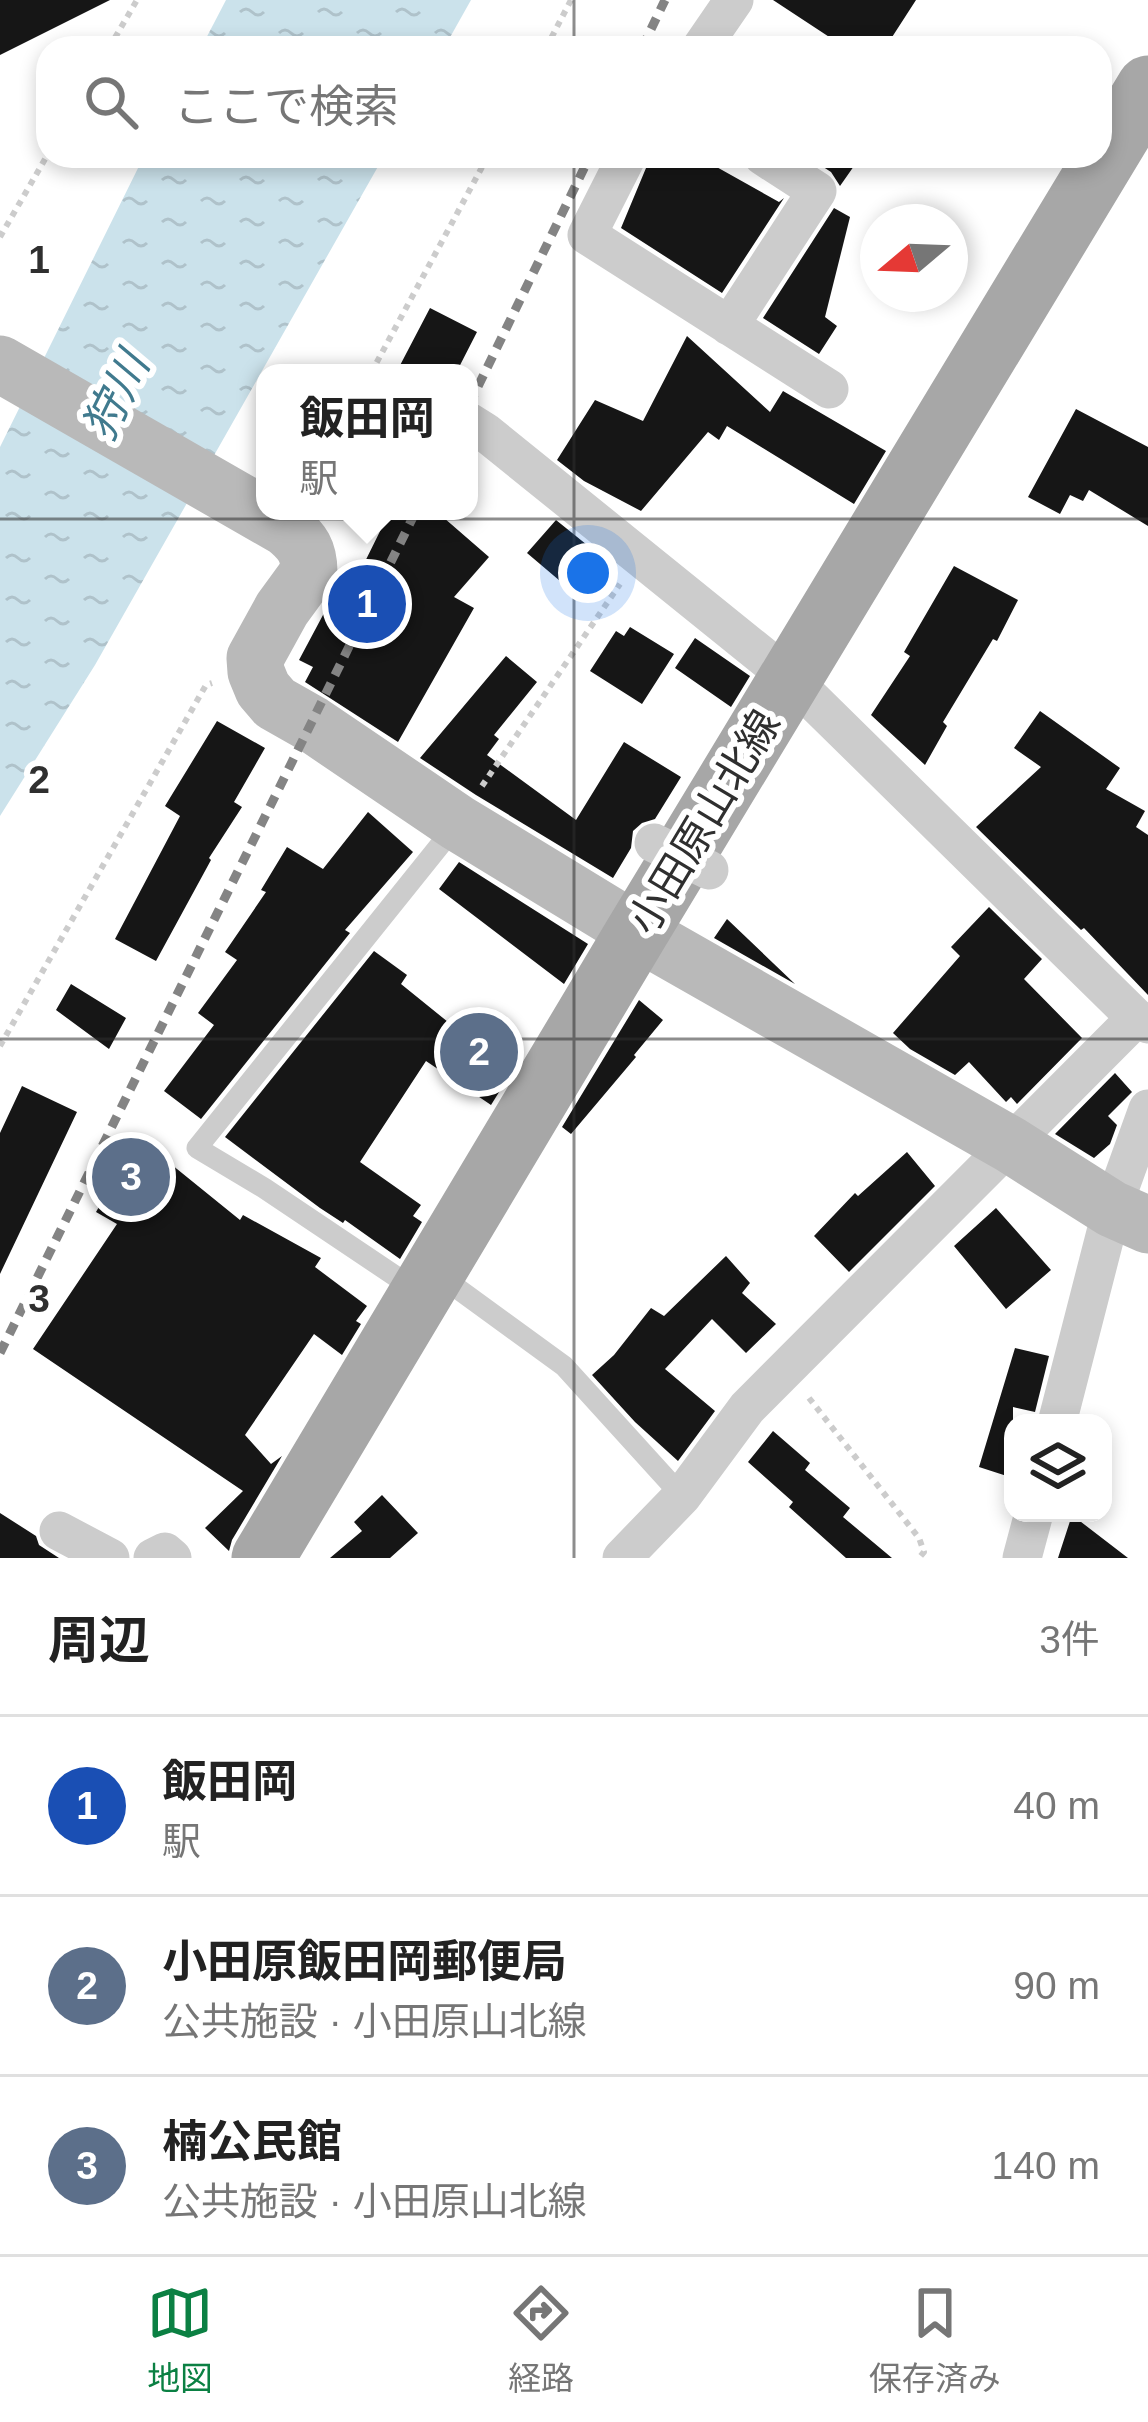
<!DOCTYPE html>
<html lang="ja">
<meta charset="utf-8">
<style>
:root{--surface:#fff;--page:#f6f6f6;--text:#222;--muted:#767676;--line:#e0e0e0;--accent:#0b8043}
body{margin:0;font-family:Arial,"Noto Sans JP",sans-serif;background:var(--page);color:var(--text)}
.controls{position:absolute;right:36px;bottom:36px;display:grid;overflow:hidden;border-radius:24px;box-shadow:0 6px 18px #0003}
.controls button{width:108px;height:108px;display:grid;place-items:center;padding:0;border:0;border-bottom:3px solid var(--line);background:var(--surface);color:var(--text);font:60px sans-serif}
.compass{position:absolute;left:860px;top:204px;width:108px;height:108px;border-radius:50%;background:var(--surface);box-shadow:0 6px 18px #0003;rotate:251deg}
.you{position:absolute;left:588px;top:573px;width:42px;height:42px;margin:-30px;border:9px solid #fff;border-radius:50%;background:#1a73e8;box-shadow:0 0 0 18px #1a73e833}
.badge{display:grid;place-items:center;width:78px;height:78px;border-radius:50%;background:var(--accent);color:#fff;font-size:39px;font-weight:700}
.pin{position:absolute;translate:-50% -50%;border:6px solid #fff;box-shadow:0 3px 12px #0006}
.popup{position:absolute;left:256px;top:364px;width:222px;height:156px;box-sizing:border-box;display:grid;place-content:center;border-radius:24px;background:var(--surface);filter:drop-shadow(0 3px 9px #0005);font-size:39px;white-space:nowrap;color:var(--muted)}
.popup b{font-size:45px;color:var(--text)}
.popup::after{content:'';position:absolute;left:50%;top:100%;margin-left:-24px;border:24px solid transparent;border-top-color:var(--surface)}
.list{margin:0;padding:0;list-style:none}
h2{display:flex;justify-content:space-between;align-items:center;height:156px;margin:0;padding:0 48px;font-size:51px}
h2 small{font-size:39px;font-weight:400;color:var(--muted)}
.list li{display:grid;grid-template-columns:78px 1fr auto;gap:36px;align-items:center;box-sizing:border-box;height:180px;padding:0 48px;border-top:3px solid var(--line)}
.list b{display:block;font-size:45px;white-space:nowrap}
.list p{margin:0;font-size:39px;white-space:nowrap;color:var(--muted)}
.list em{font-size:39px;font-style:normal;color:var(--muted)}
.icon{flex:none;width:66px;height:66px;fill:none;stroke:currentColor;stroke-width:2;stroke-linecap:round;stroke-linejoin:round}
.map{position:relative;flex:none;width:1148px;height:1558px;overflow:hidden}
.search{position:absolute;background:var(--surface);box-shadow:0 6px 18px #0003;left:36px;right:36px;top:36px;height:132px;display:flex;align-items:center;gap:30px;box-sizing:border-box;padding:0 42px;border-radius:36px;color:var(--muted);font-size:45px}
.sheet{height:696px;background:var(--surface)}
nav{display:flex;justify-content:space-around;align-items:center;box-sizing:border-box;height:168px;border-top:3px solid var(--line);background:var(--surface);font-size:33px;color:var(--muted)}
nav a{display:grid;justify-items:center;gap:6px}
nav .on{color:var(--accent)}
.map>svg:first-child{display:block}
.water{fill:url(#water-ripples)}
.building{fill:#161616}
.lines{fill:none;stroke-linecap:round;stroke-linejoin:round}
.path{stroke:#ccc;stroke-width:6;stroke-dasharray:6 6;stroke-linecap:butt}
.lane{stroke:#ccc;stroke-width:21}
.street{stroke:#ccc;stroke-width:39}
.secondary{stroke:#b9b9b9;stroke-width:57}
.primary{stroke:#a7a7a7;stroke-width:63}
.rail{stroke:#848484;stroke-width:9;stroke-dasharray:12 9;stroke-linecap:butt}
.street-bridge{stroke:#ccc;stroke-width:39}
.grid{fill:none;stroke:#2f2f2f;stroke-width:3;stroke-opacity:0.55}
.labels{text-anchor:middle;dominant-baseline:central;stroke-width:12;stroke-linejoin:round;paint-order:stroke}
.street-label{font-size:42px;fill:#2f2f2f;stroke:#fff}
.water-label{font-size:45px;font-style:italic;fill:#407a8e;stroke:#fff}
.grid-label{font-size:39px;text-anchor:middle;font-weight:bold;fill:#2f2f2f;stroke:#fff;stroke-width:12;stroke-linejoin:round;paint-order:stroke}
</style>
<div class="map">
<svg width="1148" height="1558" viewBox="0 0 1148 1558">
<defs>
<pattern id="water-ripples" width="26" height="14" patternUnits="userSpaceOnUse" patternTransform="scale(3)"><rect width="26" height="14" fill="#cbe2eb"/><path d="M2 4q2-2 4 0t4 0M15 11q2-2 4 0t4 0" fill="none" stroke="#afc2ca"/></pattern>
</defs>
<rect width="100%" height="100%" fill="#fff"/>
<path class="water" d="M 226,0 L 471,0 L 444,48 L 201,48 Z
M 144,156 L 384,156 L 95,665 L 0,816 L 0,447 Z"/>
<path class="building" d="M 0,0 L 110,0 L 0,55 Z
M 773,0 L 916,0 L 885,48 L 846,48 Z
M 651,156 L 697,156 L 779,202 L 784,198 L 722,293 L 621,228 Z
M 813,156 L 861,156 L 840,186 L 831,172 L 811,159 Z
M 834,208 L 850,217 L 825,317 L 837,326 L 819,354 L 763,318 Z
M 430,308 L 477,332 L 456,373 L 396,373 Z
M 687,336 L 770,412 L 783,391 L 886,451 L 854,504 L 727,426 L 719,440 L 708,432 L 641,511 L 584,481 L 557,460 L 595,400 L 643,421 Z
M 1076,409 L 1148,447 L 1148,526 L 1089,490 L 1083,501 L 1070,495 L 1060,514 L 1028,497 Z
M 390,511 L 436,511 L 489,557 L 454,597 L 474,608 L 398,742 L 305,682 L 313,667 L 299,660 L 339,585 L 350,592 Z
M 556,520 L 602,557 L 573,592 L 527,553 Z
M 954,566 L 1018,600 L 997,641 L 993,639 L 943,722 L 947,726 L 925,765 L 871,715 L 910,656 L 904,652 Z
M 630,627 L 674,654 L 642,704 L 590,671 L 616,631 L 624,636 Z
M 695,638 L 750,676 L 731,707 L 675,668 Z
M 506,656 L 537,682 L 494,735 L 499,739 L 487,755 L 576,820 L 624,742 L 681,777 L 655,819 L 642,823 L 633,831 L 631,848 L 613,878 L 476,795 L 420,758 Z
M 1040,711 L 1120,768 L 1106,789 L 1145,811 L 1136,827 L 1148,835 L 1148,995 L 1084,928 L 1081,930 L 976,827 L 1041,767 L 1014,748 Z
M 217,721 L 265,748 L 234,802 L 242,807 L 209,858 L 211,860 L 156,961 L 115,939 L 180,816 L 165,806 Z
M 368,812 L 413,852 L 345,930 L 350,933 L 201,1119 L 164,1091 L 214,1025 L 198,1013 L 237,960 L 225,952 L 266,892 L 261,890 L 287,847 L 323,869 Z
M 459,862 L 588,944 L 564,984 L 439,889 Z
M 989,907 L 1042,959 L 1024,979 L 1082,1038 L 1017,1104 L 1011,1097 L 1006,1102 L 969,1062 L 955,1075 L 910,1049 L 893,1033 L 960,956 L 951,947 Z
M 727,919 L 795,984 L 714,938 Z
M 374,951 L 407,975 L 401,984 L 511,1073 L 491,1105 L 426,1061 L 360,1162 L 421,1205 L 413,1216 L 422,1222 L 400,1259 L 345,1220 L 343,1223 L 320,1208 L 225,1137 Z
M 71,984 L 126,1018 L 109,1049 L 56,1010 Z
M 639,1000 L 663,1020 L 634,1055 L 636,1057 L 571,1134 L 562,1127 Z
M 1115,1073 L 1132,1092 L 1108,1116 L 1117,1125 L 1110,1144 L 1094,1158 L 1055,1134 Z
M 22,1086 L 77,1112 L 0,1274 L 0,1133 Z
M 135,1135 L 240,1220 L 243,1215 L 321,1258 L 315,1267 L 367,1306 L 356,1321 L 361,1324 L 342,1355 L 314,1334 L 245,1435 L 271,1464 L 282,1456 L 232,1540 L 229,1551 L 205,1528 L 243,1491 L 33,1349 L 117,1224 L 96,1212 L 107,1193 L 102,1190 Z
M 907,1152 L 935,1186 L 849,1272 L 814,1236 L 855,1193 L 858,1196 Z
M 996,1208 L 1051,1270 L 1006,1309 L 954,1246 Z
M 726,1256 L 750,1283 L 742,1293 L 776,1324 L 746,1353 L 712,1319 L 665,1369 L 715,1411 L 678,1461 L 635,1422 L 592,1375 L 614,1355 L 651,1308 L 664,1316 Z
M 1015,1348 L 1049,1356 L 1035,1412 L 1013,1407 L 1013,1478 L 979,1467 Z
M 773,1431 L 810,1463 L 805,1470 L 850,1508 L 843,1517 L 892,1558 L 846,1558 L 789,1507 L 793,1502 L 748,1462 Z
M 382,1495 L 418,1533 L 390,1558 L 330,1558 L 362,1531 L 354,1522 Z
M 0,1513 L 36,1536 L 39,1545 L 59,1558 L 0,1558 Z
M 1072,1515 L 1128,1558 L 1058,1558 Z"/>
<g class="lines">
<path class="path" d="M 109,48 L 137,0
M 546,48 L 571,0
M 0,237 L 48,154
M 371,373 L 488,156
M 482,786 L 620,584
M 0,1046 L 206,685 L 212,683
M 809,1398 L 919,1538 L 924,1552 L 919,1558"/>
<path class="lane" d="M 439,1275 L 564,1366 L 682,1496
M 416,1290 L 264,1188 L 197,1148 L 457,824"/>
<path class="street" d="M 701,48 L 734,0
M 627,156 L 587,235 L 829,389
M 729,326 L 817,191 L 763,156
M 469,422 L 485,432 L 791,679 L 1136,1018
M 1057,1423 L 1112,1209 L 1148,1109
M 59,1531 L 110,1558
M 153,1558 L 165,1552 L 172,1558
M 622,1558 L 682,1496 L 747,1408 L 1136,1018 L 1148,1024
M 1022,1558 L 1034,1513"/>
<path class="secondary" d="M 0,364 L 286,528 C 303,542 309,551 309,572 L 282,609 L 255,658 L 256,672 L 263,689 L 275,703 L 312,724 L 458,823 L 637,932 L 1011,1145 L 1112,1209 L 1148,1225"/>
<path class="primary" d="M 263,1558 L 637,932 L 1148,87"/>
<path class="rail" d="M 642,48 L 665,0
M 469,405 L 590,156
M 0,1353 L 416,511"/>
<path class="street-bridge" d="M 654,843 L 709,870"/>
</g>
<path class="grid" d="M 574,0 L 574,48M 574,156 L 574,1558M 0,519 L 1148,519M 0,1039 L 1148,1039"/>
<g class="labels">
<g class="street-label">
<text transform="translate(704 822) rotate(-59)">小田原山北線</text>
</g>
<g class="water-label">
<text transform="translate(116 396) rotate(-64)">狩川</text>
</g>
</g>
<g class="grid-label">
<text x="39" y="273">1</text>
<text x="39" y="793">2</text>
<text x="39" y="1312">3</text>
</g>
</svg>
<div class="controls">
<button><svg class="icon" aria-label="layers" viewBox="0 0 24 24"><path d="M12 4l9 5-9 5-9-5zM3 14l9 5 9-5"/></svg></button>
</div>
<svg class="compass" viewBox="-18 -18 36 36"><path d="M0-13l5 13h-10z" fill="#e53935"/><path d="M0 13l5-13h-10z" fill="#767676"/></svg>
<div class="you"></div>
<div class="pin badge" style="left:367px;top:604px;background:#1a4fb4">1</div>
<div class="popup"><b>飯田岡</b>駅</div>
<div class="pin badge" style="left:479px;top:1052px;background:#5c6f8a">2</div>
<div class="pin badge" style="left:131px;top:1177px;background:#5c6f8a">3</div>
<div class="search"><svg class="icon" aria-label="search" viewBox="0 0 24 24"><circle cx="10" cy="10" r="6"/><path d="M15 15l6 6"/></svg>ここで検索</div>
</div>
<section class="sheet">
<h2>周辺<small>3件</small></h2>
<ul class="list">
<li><span class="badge" style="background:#1a4fb4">1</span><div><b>飯田岡</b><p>駅</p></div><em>40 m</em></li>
<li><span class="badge" style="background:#5c6f8a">2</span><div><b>小田原飯田岡郵便局</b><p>公共施設 · 小田原山北線</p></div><em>90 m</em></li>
<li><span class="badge" style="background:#5c6f8a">3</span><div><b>楠公民館</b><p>公共施設 · 小田原山北線</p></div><em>140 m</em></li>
</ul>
</section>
<nav>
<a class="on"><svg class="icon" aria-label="map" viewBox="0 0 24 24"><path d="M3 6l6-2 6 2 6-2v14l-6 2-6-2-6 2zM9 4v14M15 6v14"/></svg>地図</a>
<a><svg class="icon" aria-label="directions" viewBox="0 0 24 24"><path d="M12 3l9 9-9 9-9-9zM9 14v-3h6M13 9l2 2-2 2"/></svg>経路</a>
<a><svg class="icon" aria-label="saved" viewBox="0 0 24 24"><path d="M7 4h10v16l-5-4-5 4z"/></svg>保存済み</a>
</nav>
